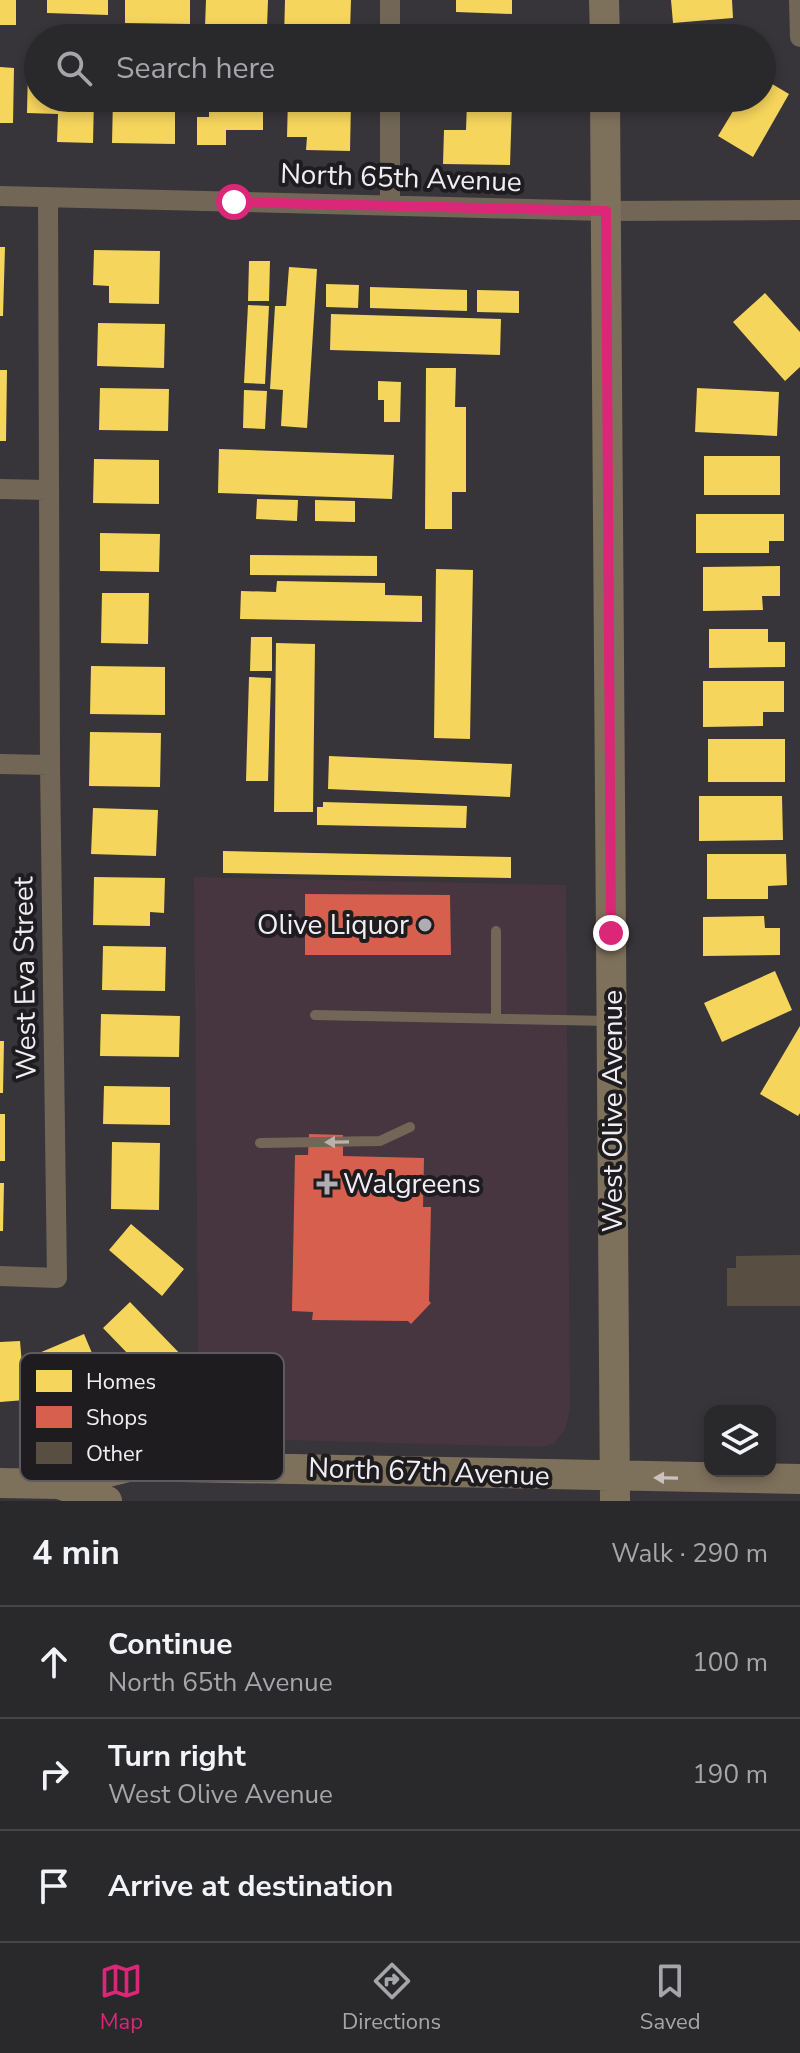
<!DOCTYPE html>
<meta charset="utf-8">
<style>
:root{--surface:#29282b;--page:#353437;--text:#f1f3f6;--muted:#a5a6a9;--line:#454447;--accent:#db2777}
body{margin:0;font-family:"Nunito Sans",sans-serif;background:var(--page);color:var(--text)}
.controls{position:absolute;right:24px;bottom:24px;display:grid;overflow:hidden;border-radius:16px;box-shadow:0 4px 12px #0003}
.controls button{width:72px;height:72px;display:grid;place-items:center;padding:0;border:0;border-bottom:2px solid var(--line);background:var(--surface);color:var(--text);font:40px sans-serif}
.stop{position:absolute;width:24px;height:24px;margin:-18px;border:6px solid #db2777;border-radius:50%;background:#fff}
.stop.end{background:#db2777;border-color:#fff;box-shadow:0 2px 8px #0008}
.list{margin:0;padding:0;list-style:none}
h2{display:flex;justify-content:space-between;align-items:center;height:104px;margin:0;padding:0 32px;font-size:34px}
h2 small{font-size:26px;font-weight:400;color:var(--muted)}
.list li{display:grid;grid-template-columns:52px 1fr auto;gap:24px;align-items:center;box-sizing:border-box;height:112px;padding:0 32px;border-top:2px solid var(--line)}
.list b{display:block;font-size:30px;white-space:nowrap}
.list p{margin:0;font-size:26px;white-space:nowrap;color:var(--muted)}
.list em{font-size:26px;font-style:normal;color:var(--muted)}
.icon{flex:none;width:44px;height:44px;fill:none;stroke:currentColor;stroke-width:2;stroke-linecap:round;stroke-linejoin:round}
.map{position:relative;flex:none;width:800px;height:1501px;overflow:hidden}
.search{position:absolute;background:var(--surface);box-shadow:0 4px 12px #0003;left:24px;right:24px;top:24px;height:88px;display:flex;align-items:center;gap:20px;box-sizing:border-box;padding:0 28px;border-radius:44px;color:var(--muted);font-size:30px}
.sheet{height:440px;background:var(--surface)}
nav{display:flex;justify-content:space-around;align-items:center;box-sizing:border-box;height:112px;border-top:2px solid var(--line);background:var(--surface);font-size:22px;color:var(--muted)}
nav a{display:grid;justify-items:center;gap:4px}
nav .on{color:var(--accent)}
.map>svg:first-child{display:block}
.commercial{fill:#47363f}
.homes{fill:#f6d55c}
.shops{fill:#d6604d}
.building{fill:#584e42}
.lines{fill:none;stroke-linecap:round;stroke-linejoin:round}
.lane{stroke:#726757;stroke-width:10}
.street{stroke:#726757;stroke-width:20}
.secondary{stroke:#7e715c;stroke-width:30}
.oneway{fill:#b8b1ad}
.oneway2{fill:#c9c2be}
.route{stroke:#db2777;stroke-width:10}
.poi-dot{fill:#b0adb2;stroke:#1e1c1f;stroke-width:3}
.labels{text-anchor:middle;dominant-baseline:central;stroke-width:8;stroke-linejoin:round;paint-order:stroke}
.street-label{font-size:28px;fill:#f1eef3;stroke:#1e1c1f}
.poi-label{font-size:28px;fill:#f1eef3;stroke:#1e1c1f;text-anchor:end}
.key{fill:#1e1c1f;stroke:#5d5b5f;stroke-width:2}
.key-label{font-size:22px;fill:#f1eef3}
</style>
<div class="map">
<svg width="800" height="1501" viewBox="0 0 800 1501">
<rect width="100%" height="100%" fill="#373539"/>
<path class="commercial" d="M 194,877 L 566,885 L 570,1409 L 565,1430 L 553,1444 L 540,1447 L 286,1440 L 199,1448 Z"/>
<path class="homes" d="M 0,0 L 16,0 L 16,25 L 0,25 Z
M 47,0 L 108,0 L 108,15 L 47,13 Z
M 125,0 L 190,0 L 190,24 L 125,23 Z
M 206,0 L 268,0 L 267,28 L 205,27 Z
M 285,0 L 351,0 L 350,31 L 315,29 L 315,38 L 284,38 Z
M 456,0 L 512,0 L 512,14 L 456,12 Z
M 671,0 L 732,0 L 733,18 L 673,23 Z
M 441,30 L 505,31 L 505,38 L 441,38 Z
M 0,67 L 14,68 L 13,123 L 0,123 Z
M 28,67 L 38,67 L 38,98 L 94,98 L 93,143 L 57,142 L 58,114 L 27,113 Z
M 762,78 L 789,94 L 753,157 L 718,136 L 741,98 L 762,98 Z
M 113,98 L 175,98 L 175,144 L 112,143 Z
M 209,98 L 263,98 L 263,130 L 226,130 L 226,145 L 197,145 L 197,117 L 209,117 Z
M 288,98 L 351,101 L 350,151 L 306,150 L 307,137 L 287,137 Z
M 467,102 L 512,103 L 510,165 L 443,164 L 444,130 L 466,130 Z
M 0,247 L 5,247 L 3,316 L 0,316 Z
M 94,250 L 160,251 L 159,304 L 109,303 L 109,286 L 93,285 Z
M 249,261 L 270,261 L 269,301 L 248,301 Z
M 289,267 L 317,269 L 307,428 L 281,426 L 283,390 L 270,389 L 275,306 L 286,306 Z
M 326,284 L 359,285 L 358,308 L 326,307 Z
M 370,287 L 467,290 L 467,311 L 370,308 Z
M 477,290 L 519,291 L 519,313 L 477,312 Z
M 765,293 L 800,332 L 800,367 L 785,381 L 733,322 Z
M 248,305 L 269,306 L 265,384 L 244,383 Z
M 331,314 L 501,319 L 500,355 L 330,350 Z
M 98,323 L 165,324 L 164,368 L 97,366 Z
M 426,368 L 456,368 L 455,407 L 466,407 L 466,492 L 452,492 L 452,529 L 425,529 Z
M 0,370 L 7,370 L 6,441 L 0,441 Z
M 378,381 L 401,382 L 400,422 L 384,422 L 384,400 L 378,400 Z
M 100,388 L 169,389 L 168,431 L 99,430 Z
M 697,388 L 779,392 L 777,436 L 695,432 Z
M 244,390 L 267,391 L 265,429 L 243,428 Z
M 219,449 L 394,455 L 392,499 L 218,493 Z
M 704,456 L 780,456 L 780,495 L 704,495 Z
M 94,459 L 159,460 L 159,504 L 93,503 Z
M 257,499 L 298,500 L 297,521 L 256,519 Z
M 315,500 L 355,501 L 355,522 L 315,521 Z
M 696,514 L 784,514 L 784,541 L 769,541 L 769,553 L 696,553 Z
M 100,533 L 160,534 L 159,572 L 100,571 Z
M 250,555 L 377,556 L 377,576 L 250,575 Z
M 780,566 L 780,596 L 762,596 L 763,610 L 703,611 L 703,567 Z
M 436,569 L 473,570 L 470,739 L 434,738 Z
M 277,581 L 385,583 L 385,595 L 422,596 L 422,622 L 240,619 L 241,591 L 276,592 Z
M 102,593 L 149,593 L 148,644 L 101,643 Z
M 709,629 L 768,629 L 768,642 L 785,642 L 785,667 L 709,668 Z
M 251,637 L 272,637 L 272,671 L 250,671 Z
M 276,643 L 315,644 L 313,812 L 274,812 Z
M 91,666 L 165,667 L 165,715 L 90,714 Z
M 249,677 L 271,678 L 268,781 L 246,781 Z
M 703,681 L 784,681 L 784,712 L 763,712 L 763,726 L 703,727 Z
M 90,732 L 161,733 L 160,787 L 89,786 Z
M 708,739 L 785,739 L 785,782 L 708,782 Z
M 329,756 L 512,764 L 510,797 L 328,789 Z
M 699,796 L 782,796 L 783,840 L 699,841 Z
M 323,802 L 467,806 L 466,828 L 317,825 L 317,807 L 323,807 Z
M 93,808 L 158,810 L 156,856 L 91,854 Z
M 223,851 L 511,857 L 511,878 L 223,873 Z
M 707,854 L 786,854 L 787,885 L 768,886 L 768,899 L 707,899 Z
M 94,877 L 165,878 L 164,913 L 150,912 L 150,926 L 93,925 Z
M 764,916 L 765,928 L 780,928 L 780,955 L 703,956 L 703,917 Z
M 103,946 L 166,947 L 165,991 L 102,990 Z
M 775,971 L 792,1010 L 722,1042 L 704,1003 Z
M 101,1014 L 180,1016 L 179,1057 L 100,1056 Z
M 800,1026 L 800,1113 L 798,1116 L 760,1094 Z
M 0,1041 L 4,1041 L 3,1093 L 0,1093 Z
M 104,1086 L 170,1087 L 170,1125 L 103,1124 Z
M 0,1114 L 5,1114 L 5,1161 L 0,1161 Z
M 112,1142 L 160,1143 L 159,1210 L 111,1209 Z
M 0,1183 L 4,1183 L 3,1231 L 0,1231 Z
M 131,1224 L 184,1269 L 162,1296 L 109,1250 Z
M 130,1302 L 186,1360 L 159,1386 L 103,1328 Z
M 84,1334 L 110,1396 L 65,1415 L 39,1353 Z
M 20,1341 L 25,1400 L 0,1402 L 0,1342 Z"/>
<path class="shops" d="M 305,894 L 450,895 L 451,955 L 305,955 Z
M 309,1134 L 343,1135 L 343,1156 L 424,1158 L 423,1207 L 431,1207 L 429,1301 L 431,1303 L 411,1324 L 408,1321 L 312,1320 L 313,1312 L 292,1311 L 295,1155 L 308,1155 Z"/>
<path class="building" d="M 800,1255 L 800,1306 L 727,1306 L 727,1268 L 736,1268 L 736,1256 Z"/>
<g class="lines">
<path class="lane" d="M 315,1015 L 609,1021
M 496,1019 L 496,931
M 260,1143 L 380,1141 L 410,1127"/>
<path class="street" d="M 390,0 L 390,38
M 799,0 L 800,37
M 0,196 L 606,211 L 800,210
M 390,204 L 390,98
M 0,489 L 48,490
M 0,764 L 50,765
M 0,1276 L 57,1278 L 50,765 L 48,197"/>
<path class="secondary" d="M 604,0 L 605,38
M 605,98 L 615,1501
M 0,1483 L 59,1484 L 133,1466 L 800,1479
M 59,1484 L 107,1501"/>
</g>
<defs><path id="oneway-solid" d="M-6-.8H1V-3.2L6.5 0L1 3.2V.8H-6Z" transform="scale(2)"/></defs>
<use class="oneway" href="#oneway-solid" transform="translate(337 1142) rotate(179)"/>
<use class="oneway2" href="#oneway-solid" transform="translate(666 1478) rotate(-179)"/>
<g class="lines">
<path class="route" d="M 234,202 L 606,211 L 611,933"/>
</g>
<g class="poi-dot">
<circle cx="425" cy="925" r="8"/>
<path d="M323 1172h8v8h8v8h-8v8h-8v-8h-8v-8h8z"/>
</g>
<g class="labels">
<g class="street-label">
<text transform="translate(401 178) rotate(2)">North 65th Avenue</text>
<text transform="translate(25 978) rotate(-91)">West Eva Street</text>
<text transform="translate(613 1111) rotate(-90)">West Olive Avenue</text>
<text transform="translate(429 1472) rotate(2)">North 67th Avenue</text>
</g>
<g class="poi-label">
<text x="409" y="925">Olive Liquor</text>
<text x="343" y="1184" text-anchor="start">Walgreens</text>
</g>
</g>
<rect x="20" y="1353" width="264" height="128" rx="12" class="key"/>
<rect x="36" y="1370" width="36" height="22" fill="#f6d55c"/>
<rect x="36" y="1406" width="36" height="22" fill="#d6604d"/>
<rect x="36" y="1442" width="36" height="22" fill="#584e42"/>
<g class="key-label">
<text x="86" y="1389">Homes</text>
<text x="86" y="1425">Shops</text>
<text x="86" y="1461">Other</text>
</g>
</svg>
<div class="controls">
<button><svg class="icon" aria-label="layers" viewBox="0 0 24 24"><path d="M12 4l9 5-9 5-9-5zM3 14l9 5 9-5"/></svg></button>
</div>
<div class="stop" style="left:234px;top:202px"></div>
<div class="stop end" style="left:611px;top:933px"></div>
<div class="search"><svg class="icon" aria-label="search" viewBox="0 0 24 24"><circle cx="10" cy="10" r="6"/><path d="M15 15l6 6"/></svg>Search here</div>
</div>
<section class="sheet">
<h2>4 min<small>Walk · 290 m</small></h2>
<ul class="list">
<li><svg class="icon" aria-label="ahead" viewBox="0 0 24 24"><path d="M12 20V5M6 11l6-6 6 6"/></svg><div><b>Continue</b><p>North 65th Avenue</p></div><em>100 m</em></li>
<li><svg class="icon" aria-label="right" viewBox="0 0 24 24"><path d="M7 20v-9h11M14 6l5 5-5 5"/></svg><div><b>Turn right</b><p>West Olive Avenue</p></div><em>190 m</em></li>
<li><svg class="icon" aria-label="arrive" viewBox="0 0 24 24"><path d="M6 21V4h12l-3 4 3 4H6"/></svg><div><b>Arrive at destination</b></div></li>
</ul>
</section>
<nav>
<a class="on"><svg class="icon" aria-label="map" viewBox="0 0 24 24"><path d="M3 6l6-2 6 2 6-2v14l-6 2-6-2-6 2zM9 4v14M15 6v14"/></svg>Map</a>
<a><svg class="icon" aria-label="directions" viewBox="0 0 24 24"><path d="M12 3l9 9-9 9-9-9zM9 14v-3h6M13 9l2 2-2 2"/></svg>Directions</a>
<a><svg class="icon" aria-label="saved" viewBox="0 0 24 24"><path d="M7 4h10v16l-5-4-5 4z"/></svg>Saved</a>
</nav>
